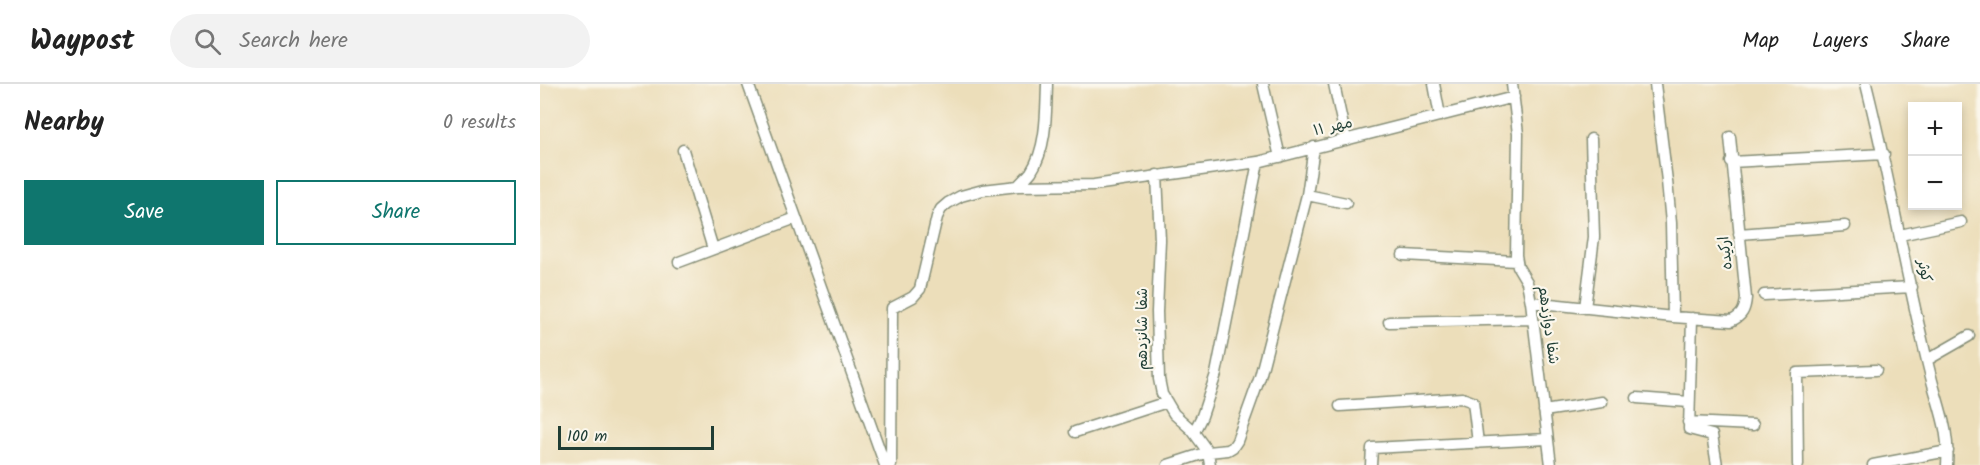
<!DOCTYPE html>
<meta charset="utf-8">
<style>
:root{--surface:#fff;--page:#f2f2f2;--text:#222;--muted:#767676;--line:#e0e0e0;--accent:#0f766e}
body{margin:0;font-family:Kalam,"Playpen Sans Arabic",sans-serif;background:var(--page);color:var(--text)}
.controls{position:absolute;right:18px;top:18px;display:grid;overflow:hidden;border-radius:0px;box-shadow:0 3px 9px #0003}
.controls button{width:54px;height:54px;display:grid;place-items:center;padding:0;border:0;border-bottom:2px solid var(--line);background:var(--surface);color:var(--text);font:30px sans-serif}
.scale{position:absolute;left:18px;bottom:15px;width:156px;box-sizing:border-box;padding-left:6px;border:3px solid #1f3d34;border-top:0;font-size:16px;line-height:21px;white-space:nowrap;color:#1f3d34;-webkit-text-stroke:4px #fbf7ec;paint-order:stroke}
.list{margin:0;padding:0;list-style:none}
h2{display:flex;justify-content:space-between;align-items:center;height:78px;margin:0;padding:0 24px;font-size:26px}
h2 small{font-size:20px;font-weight:400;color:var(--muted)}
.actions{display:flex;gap:12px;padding:18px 24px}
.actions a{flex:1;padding:14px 0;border:2px solid var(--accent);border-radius:0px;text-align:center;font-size:21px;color:var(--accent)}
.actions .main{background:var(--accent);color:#fff}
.icon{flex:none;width:33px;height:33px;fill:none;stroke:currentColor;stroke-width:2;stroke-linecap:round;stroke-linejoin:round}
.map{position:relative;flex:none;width:1440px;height:381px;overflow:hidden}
header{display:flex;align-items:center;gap:36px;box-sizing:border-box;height:84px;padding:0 30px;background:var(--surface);border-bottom:2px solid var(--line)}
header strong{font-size:28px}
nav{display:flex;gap:33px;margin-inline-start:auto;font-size:21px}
.search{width:420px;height:54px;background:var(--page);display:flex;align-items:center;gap:15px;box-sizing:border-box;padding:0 21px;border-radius:33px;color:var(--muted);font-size:22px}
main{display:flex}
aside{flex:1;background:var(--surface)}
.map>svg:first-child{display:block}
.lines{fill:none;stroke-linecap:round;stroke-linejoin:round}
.street-casing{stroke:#868e77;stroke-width:13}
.street{stroke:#fff;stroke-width:10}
.labels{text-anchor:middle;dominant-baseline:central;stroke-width:4.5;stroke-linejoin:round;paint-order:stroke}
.street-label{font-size:15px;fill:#1f3d34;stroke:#fbf7ec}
</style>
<header>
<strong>Waypost</strong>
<div class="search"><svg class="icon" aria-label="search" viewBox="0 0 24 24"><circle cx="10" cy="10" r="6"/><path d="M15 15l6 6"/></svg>Search here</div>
<nav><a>Map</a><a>Layers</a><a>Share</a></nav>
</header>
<main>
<aside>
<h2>Nearby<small>0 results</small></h2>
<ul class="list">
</ul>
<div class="actions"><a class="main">Save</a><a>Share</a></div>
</aside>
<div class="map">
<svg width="1440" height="381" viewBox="0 0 1440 381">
<rect width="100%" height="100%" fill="#fbf7ec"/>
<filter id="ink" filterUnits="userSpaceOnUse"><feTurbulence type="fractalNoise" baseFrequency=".0167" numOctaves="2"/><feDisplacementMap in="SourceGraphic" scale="12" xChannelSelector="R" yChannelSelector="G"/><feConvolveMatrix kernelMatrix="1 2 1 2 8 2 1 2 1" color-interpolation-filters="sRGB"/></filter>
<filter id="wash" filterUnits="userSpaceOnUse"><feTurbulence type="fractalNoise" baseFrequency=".008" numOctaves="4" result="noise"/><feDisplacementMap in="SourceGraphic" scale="24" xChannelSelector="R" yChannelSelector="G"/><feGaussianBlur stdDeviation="1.35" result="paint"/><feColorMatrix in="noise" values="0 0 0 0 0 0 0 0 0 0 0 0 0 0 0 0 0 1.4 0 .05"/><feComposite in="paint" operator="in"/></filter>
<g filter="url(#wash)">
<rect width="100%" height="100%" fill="#ecdeba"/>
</g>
<g filter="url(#ink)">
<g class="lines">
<defs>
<path id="street" d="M 208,0 L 345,381
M 723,0 L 740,73
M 794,0 L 806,56
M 894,0 L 900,32
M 972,0 L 978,50 L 976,171 L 978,183 L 987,198 L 991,218 L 1011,381
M 1115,0 L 1127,97 L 1131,139 L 1133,233
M 1326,0 C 1346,79 1360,159 1378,238 C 1384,263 1389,289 1397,314 C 1404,338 1409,355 1407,381
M 143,66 L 173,165
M 1191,78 L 1344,70
M 617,91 L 620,156 L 617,228 L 619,295 L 622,310 L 634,330 L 652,346 L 668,368 L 670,381
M 478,102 C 482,97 487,93 491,88 C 507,64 506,28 507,0
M 767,111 L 806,119
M 1199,150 L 1305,142
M 1360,151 L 1421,138
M 863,171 L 976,177
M 139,178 L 256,134
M 1224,211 L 1372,203
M 991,218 L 1133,233 L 1191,237 C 1202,232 1205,226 1206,214 L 1190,53
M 1045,224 L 1054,153 L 1051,55
M 1152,234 L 1149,345 L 1172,351 L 1177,381
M 849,238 L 993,235
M 1387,276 L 1429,252
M 1097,314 L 1149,318
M 800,322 L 922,314 L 933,318 L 938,359
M 1004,327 L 1062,318
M 1148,338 L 1213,341
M 535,348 L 627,318
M 654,348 L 662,332 L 676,290 L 718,78
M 351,381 L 352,224 L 373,213 L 380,205 L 397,133 L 401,125 L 408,119 L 421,112 L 443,106 L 478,102 L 554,101 L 718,78 L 974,13
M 628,381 L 668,368 L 688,366 L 693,363 L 697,357 L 720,293 L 767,111 L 774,63
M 831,381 L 832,364 L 1007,355
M 1258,381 L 1257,289 L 1336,286
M 1333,381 L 1408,367"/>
</defs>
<use href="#street" class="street-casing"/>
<use href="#street" class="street"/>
</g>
</g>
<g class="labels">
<g class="street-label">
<text transform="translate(793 43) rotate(-13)">مهر ۱۱</text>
<text transform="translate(1186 169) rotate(-96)">ارکیده</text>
<text transform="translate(1384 187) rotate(78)">کوثر</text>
<text transform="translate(1008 241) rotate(82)">شفا دوازدهم</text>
<text transform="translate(603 245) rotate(-90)">شفا شانزدهم</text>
</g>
</g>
</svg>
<div class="controls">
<button>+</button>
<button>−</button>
</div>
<div class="scale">100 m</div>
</div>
</main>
